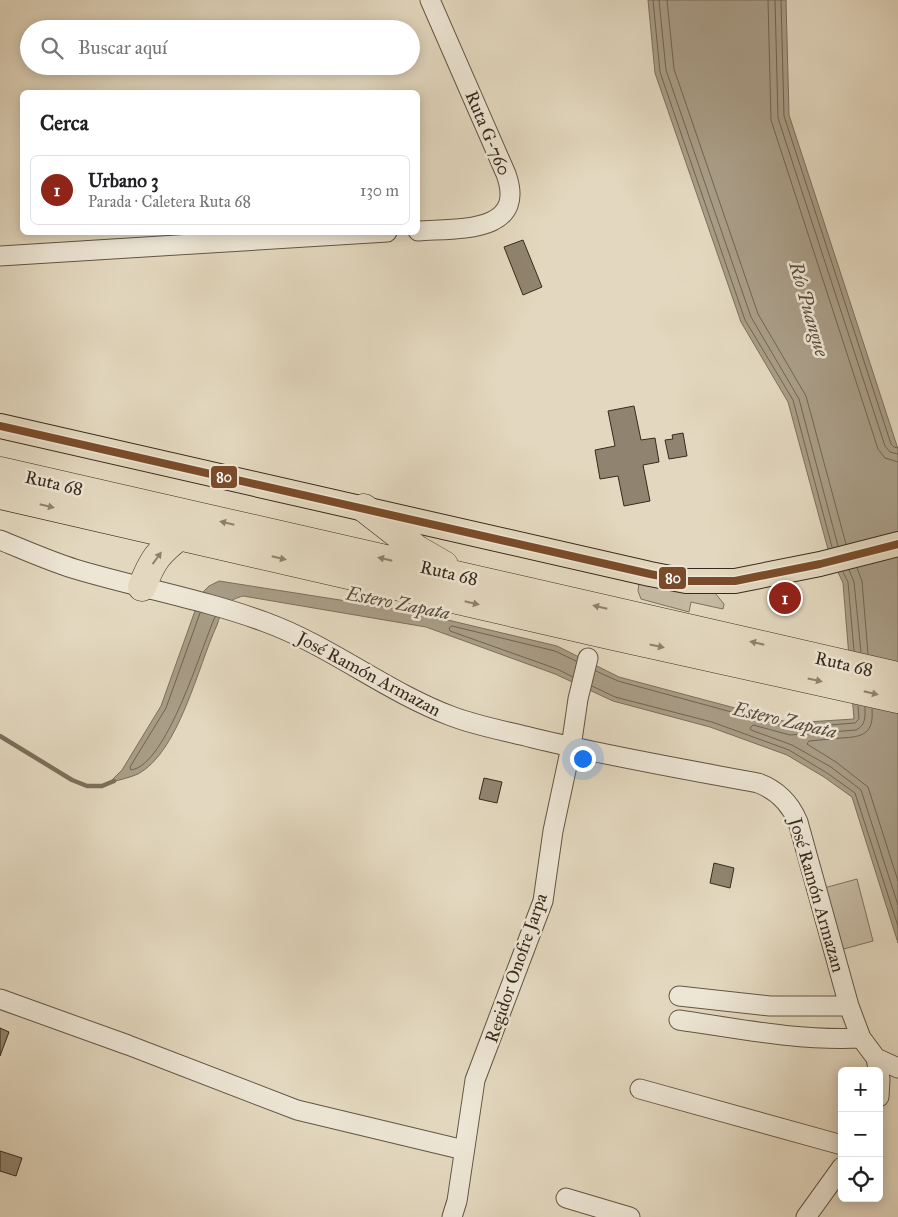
<!DOCTYPE html>
<html lang="es">
<meta charset="utf-8">
<style>
:root{--surface:#fff;--page:#f2f2f2;--text:#202124;--muted:#757577;--line:#e0e0e0;--accent:#8f2418}
body{margin:0;font-family:"IM FELL Great Primer",serif;background:var(--page);color:var(--text)}
.controls{position:absolute;right:15px;bottom:15px;display:grid;overflow:hidden;border-radius:8px;box-shadow:0 2px 12px #0003}
.controls button{width:45px;height:45px;display:grid;place-items:center;padding:0;border:0;border-bottom:1px solid var(--line);background:var(--surface);color:var(--text);font:25px sans-serif}
.you{position:absolute;left:582px;top:758px;width:18px;height:18px;margin:-12px;border:4px solid #fff;border-radius:50%;background:#1a73e8;box-shadow:0 0 0 8px #1a73e833}
.badge{display:grid;place-items:center;width:32px;height:32px;border-radius:50%;background:var(--accent);color:#fff;font-size:16px;font-weight:700}
.pin{position:absolute;translate:-50% -50%;border:2px solid #fff;box-shadow:0 1px 5px #0006}
.list{margin:0;padding:0;list-style:none}
h2{display:flex;justify-content:space-between;align-items:center;height:65px;margin:0;padding:0 20px;font-size:21px}
h2 small{font-size:16px;font-weight:400;color:var(--muted)}
.list li{display:grid;grid-template-columns:32px 1fr auto;gap:15px;align-items:center;box-sizing:border-box;height:70px;margin:0 10px 10px;padding:0 10px;border:1px solid var(--line);border-radius:8px}
.list b{display:block;font-size:19px;white-space:nowrap}
.list p{margin:0;font-size:16px;white-space:nowrap;color:var(--muted)}
.list em{font-size:16px;font-style:normal;color:var(--muted)}
.icon{flex:none;width:28px;height:28px;fill:none;stroke:currentColor;stroke-width:2;stroke-linecap:round;stroke-linejoin:round}
.map{position:relative;flex:none;width:898px;height:1217px;overflow:hidden}
.search{position:absolute;background:var(--surface);box-shadow:0 2px 12px #0003;left:20px;top:20px;width:400px;height:55px;display:flex;align-items:center;gap:12px;box-sizing:border-box;padding:0 18px;border-radius:28px;color:var(--muted);font-size:19px}
.panel{position:absolute;background:var(--surface);box-shadow:0 2px 12px #0003;left:20px;top:90px;width:400px;height:145px;border-radius:8px}
.map>svg:first-child{display:block}
.green{fill:#c6baa3;stroke:#7e725e}
.water{fill:#a99d87;stroke:#7b6f5b}
.lines{fill:none;stroke-linecap:round;stroke-linejoin:round}
.shore{stroke:#706450;stroke-width:1}
.stream{stroke:#7b6f5b;stroke-width:4.5}
.building{fill:#908470;stroke:#372a1a}
.minor-casing{stroke:#625643;stroke-width:21}
.major-casing{stroke:#372a1a;stroke-width:26}
.highway-casing{stroke:#372a1a;stroke-width:29}
.minor{stroke:#ede6d5;stroke-width:19}
.major{stroke:#e3d8bf;stroke-width:24}
.highway{stroke:#e3d8bf;stroke-width:28}
.bus-1-casing{stroke:#ede6d5;stroke-width:11}
.bus-1{stroke:#7a4b2a;stroke-width:8}
.oneway{fill:#8d816c}
.labels{text-anchor:middle;dominant-baseline:central;stroke-width:5;stroke-linejoin:round;paint-order:stroke}
.street-label{font-size:18px;fill:#372a1a;stroke:#ede6d5}
.water-label{font-size:19px;font-style:italic;fill:#594c3b;stroke:#ede6d5}
.line-badge{stroke:#ede6d5;stroke-width:2}
.badge-label{font-size:14px;text-anchor:middle;font-weight:bold;fill:#fff}
</style>
<div class="map">
<svg width="898" height="1217" viewBox="0 0 898 1217">
<rect width="100%" height="100%" fill="#e3d8bf"/>
<filter id="stains"><feTurbulence type="fractalNoise" baseFrequency=".004" numOctaves="4"/><feColorMatrix values="0 0 0 0 .2 0 0 0 0 .09 0 0 0 0 .02 0 0 0 .5 -.17"/></filter>
<radialGradient id="worn" r=".72"><stop offset=".6" stop-color="#630" stop-opacity="0"/><stop offset="1" stop-color="#630" stop-opacity=".3"/></radialGradient>
<path class="green" d="M 639,583 L 715,593 L 724,604 L 723,609 L 691,602 L 689,612 L 641,599 L 638,591 Z
M 857,879 L 873,941 L 840,950 L 824,888 Z"/>
<path class="water" d="M 648,0 L 786,0 L 789,115 L 898,449 L 898,943 L 852,797 L 824,777 L 787,755 L 710,727 L 613,701 L 555,674 L 426,627 L 243,596 C 236,598 228,601 224,607 C 221,613 219,619 217,625 C 198,666 179,752 138,774 C 129,778 118,780 109,783 L 122,770 L 161,706 L 201,594 L 209,586 L 219,581 L 410,611 L 557,646 L 619,677 L 791,723 L 854,719 L 843,583 L 829,553 L 788,402 L 741,322 L 655,73 Z"/>
<g class="lines">
<path class="shore" d="M 653,0 L 660,72 L 745,320 L 793,400 L 832,547
M 659,0 L 666,70 L 751,317 L 799,399 L 838,546
M 667,0 L 674,69 L 758,314 L 806,396 L 846,544
M 768,0 L 771,120 L 878,449 L 885,458 L 898,462
M 775,0 L 778,118 L 885,446 L 890,452 L 898,454
M 781,0 L 784,116 L 891,444 L 894,447 L 898,448
M 857,568 L 862,581 L 868,654
M 849,570 L 854,582 L 861,652
M 843,572 L 848,582 L 854,651
M 200,613 L 166,708 L 130,767 L 131,770 C 167,765 201,648 215,617
M 596,671 L 618,681 L 790,728 L 855,723 L 859,719 L 858,706
M 573,677 L 557,669 L 450,631 L 449,628 L 452,626 L 555,651 L 576,661
M 592,686 L 615,697 L 712,722 L 789,750 L 827,773 L 855,793 L 898,926
M 865,707 C 865,717 866,725 856,730 L 790,735 L 753,725 L 750,728 L 751,730 L 792,745 L 831,767 L 861,790 L 898,905
M 872,709 C 874,734 863,737 841,738 C 830,739 820,740 809,741 L 807,744 L 836,762 L 868,787 L 898,881"/>
<path class="stream" d="M 0,736 L 72,780 L 87,786 L 102,786 L 114,781"/>
</g>
<path class="building" d="M 523,240 L 542,287 L 523,295 L 504,247 Z
M 634,406 L 641,440 L 655,438 L 659,462 L 643,465 L 650,501 L 624,506 L 618,476 L 600,479 L 595,450 L 615,446 L 608,411 Z
M 683,433 L 687,456 L 669,459 L 665,440 L 673,439 L 672,435 Z
M 484,778 L 502,782 L 497,803 L 479,799 Z
M 714,863 L 734,868 L 730,888 L 710,883 Z
M 0,1028 L 9,1032 L 0,1056 Z
M 0,1151 L 22,1158 L 16,1176 L 0,1171 Z"/>
<g class="lines">
<defs>
<path id="minor" d="M 418,231 C 455,228 528,235 506,174 L 430,0
M 0,256 L 387,232
M 0,540 C 25,550 49,561 75,569 C 138,588 203,599 265,622 C 331,646 385,691 451,716 C 477,726 506,731 533,738 C 607,756 683,769 758,783 C 777,790 790,803 798,822 L 849,1006 L 861,1038 L 876,1058 L 880,1079 L 879,1097
M 679,996 L 770,1006 L 849,1006
M 0,999 L 128,1045 L 297,1110 L 464,1150
M 679,1020 C 740,1029 799,1041 861,1038
M 876,1058 L 898,1068
M 640,1089 L 842,1145
M 566,1198 L 630,1217
M 452,1217 L 457,1201 L 475,1080 L 543,901 L 553,831 L 571,747 L 578,699 L 588,658
M 806,1217 L 842,1167"/>
<path id="major" d="M 0,426 L 650,574 L 686,581 L 735,581 L 820,564 L 898,544"/>
<path id="highway" d="M 0,471 L 898,676
M 0,495 L 609,635 L 898,699
M 364,508 L 418,550 L 444,565
M 142,587 C 152,561 158,552 181,535"/>
</defs>
<use href="#minor" class="minor-casing"/>
<use href="#major" class="major-casing"/>
<use href="#highway" class="highway-casing"/>
<use href="#minor" class="minor"/>
<use href="#major" class="major"/>
<use href="#highway" class="highway"/>
<defs>
<path id="bus-1" d="M 0,426 L 650,574 L 686,581 L 735,581 L 820,564 L 898,544"/>
</defs>
<use href="#bus-1" class="bus-1-casing"/>
<use href="#bus-1" class="bus-1"/>
</g>
<defs><path id="oneway-solid" d="M-6-.8H1V-3.2L6.5 0L1 3.2V.8H-6Z" transform="scale(1.25)"/></defs>
<g class="oneway">
<use href="#oneway-solid" transform="translate(47 506) rotate(13)"/>
<use href="#oneway-solid" transform="translate(227 523) rotate(-167)"/>
<use href="#oneway-solid" transform="translate(157 558) rotate(-54)"/>
<use href="#oneway-solid" transform="translate(279 558) rotate(13)"/>
<use href="#oneway-solid" transform="translate(385 559) rotate(-167)"/>
<use href="#oneway-solid" transform="translate(472 603) rotate(13)"/>
<use href="#oneway-solid" transform="translate(600 607) rotate(-167)"/>
<use href="#oneway-solid" transform="translate(757 643) rotate(-167)"/>
<use href="#oneway-solid" transform="translate(657 646) rotate(12)"/>
<use href="#oneway-solid" transform="translate(815 680) rotate(12)"/>
<use href="#oneway-solid" transform="translate(871 693) rotate(13)"/>
</g>
<g class="labels">
<g class="street-label">
<text transform="translate(488 133) rotate(67)">Ruta G-760</text>
<text transform="translate(54 483) rotate(13)">Ruta 68</text>
<text transform="translate(449 573) rotate(13)">Ruta 68</text>
<text transform="translate(844 664) rotate(13)">Ruta 68</text>
<text transform="translate(369 674) rotate(28)">José Ramón Armazan</text>
<text transform="translate(817 895) rotate(74)">José Ramón Armazan</text>
<text transform="translate(516 968) rotate(-71)">Regidor Onofre Jarpa</text>
</g>
<g class="water-label">
<text transform="translate(809 309) rotate(74)">Río Puangue</text>
<text transform="translate(398 603) rotate(11)">Estero Zapata</text>
<text transform="translate(785 720) rotate(13)">Estero Zapata</text>
</g>
</g>
<g class="line-badge">
<rect x="210" y="465" width="28" height="24" rx="5" fill="#7a4b2a"/>
<rect x="658" y="566" width="29" height="24" rx="5" fill="#7a4b2a"/>
</g>
<g class="badge-label">
<text x="224" y="482">80</text>
<text x="673" y="583">80</text>
</g>
<rect width="100%" height="100%" filter="url(#stains)"/>
<rect width="100%" height="100%" fill="url(#worn)"/>
</svg>
<div class="controls">
<button>+</button>
<button>−</button>
<button><svg class="icon" aria-label="locate" viewBox="0 0 24 24"><circle cx="12" cy="12" r="6"/><path d="M12 2v4M12 18v4M2 12h4M18 12h4"/></svg></button>
</div>
<div class="you"></div>
<div class="pin badge" style="left:785px;top:598px">1</div>
<div class="search"><svg class="icon" aria-label="search" viewBox="0 0 24 24"><circle cx="10" cy="10" r="6"/><path d="M15 15l6 6"/></svg>Buscar aquí</div>
<section class="panel">
<h2>Cerca<small></small></h2>
<ul class="list">
<li><span class="badge">1</span><div><b>Urbano 3</b><p>Parada · Caletera Ruta 68</p></div><em>130 m</em></li>
</ul>
</section>
</div>
